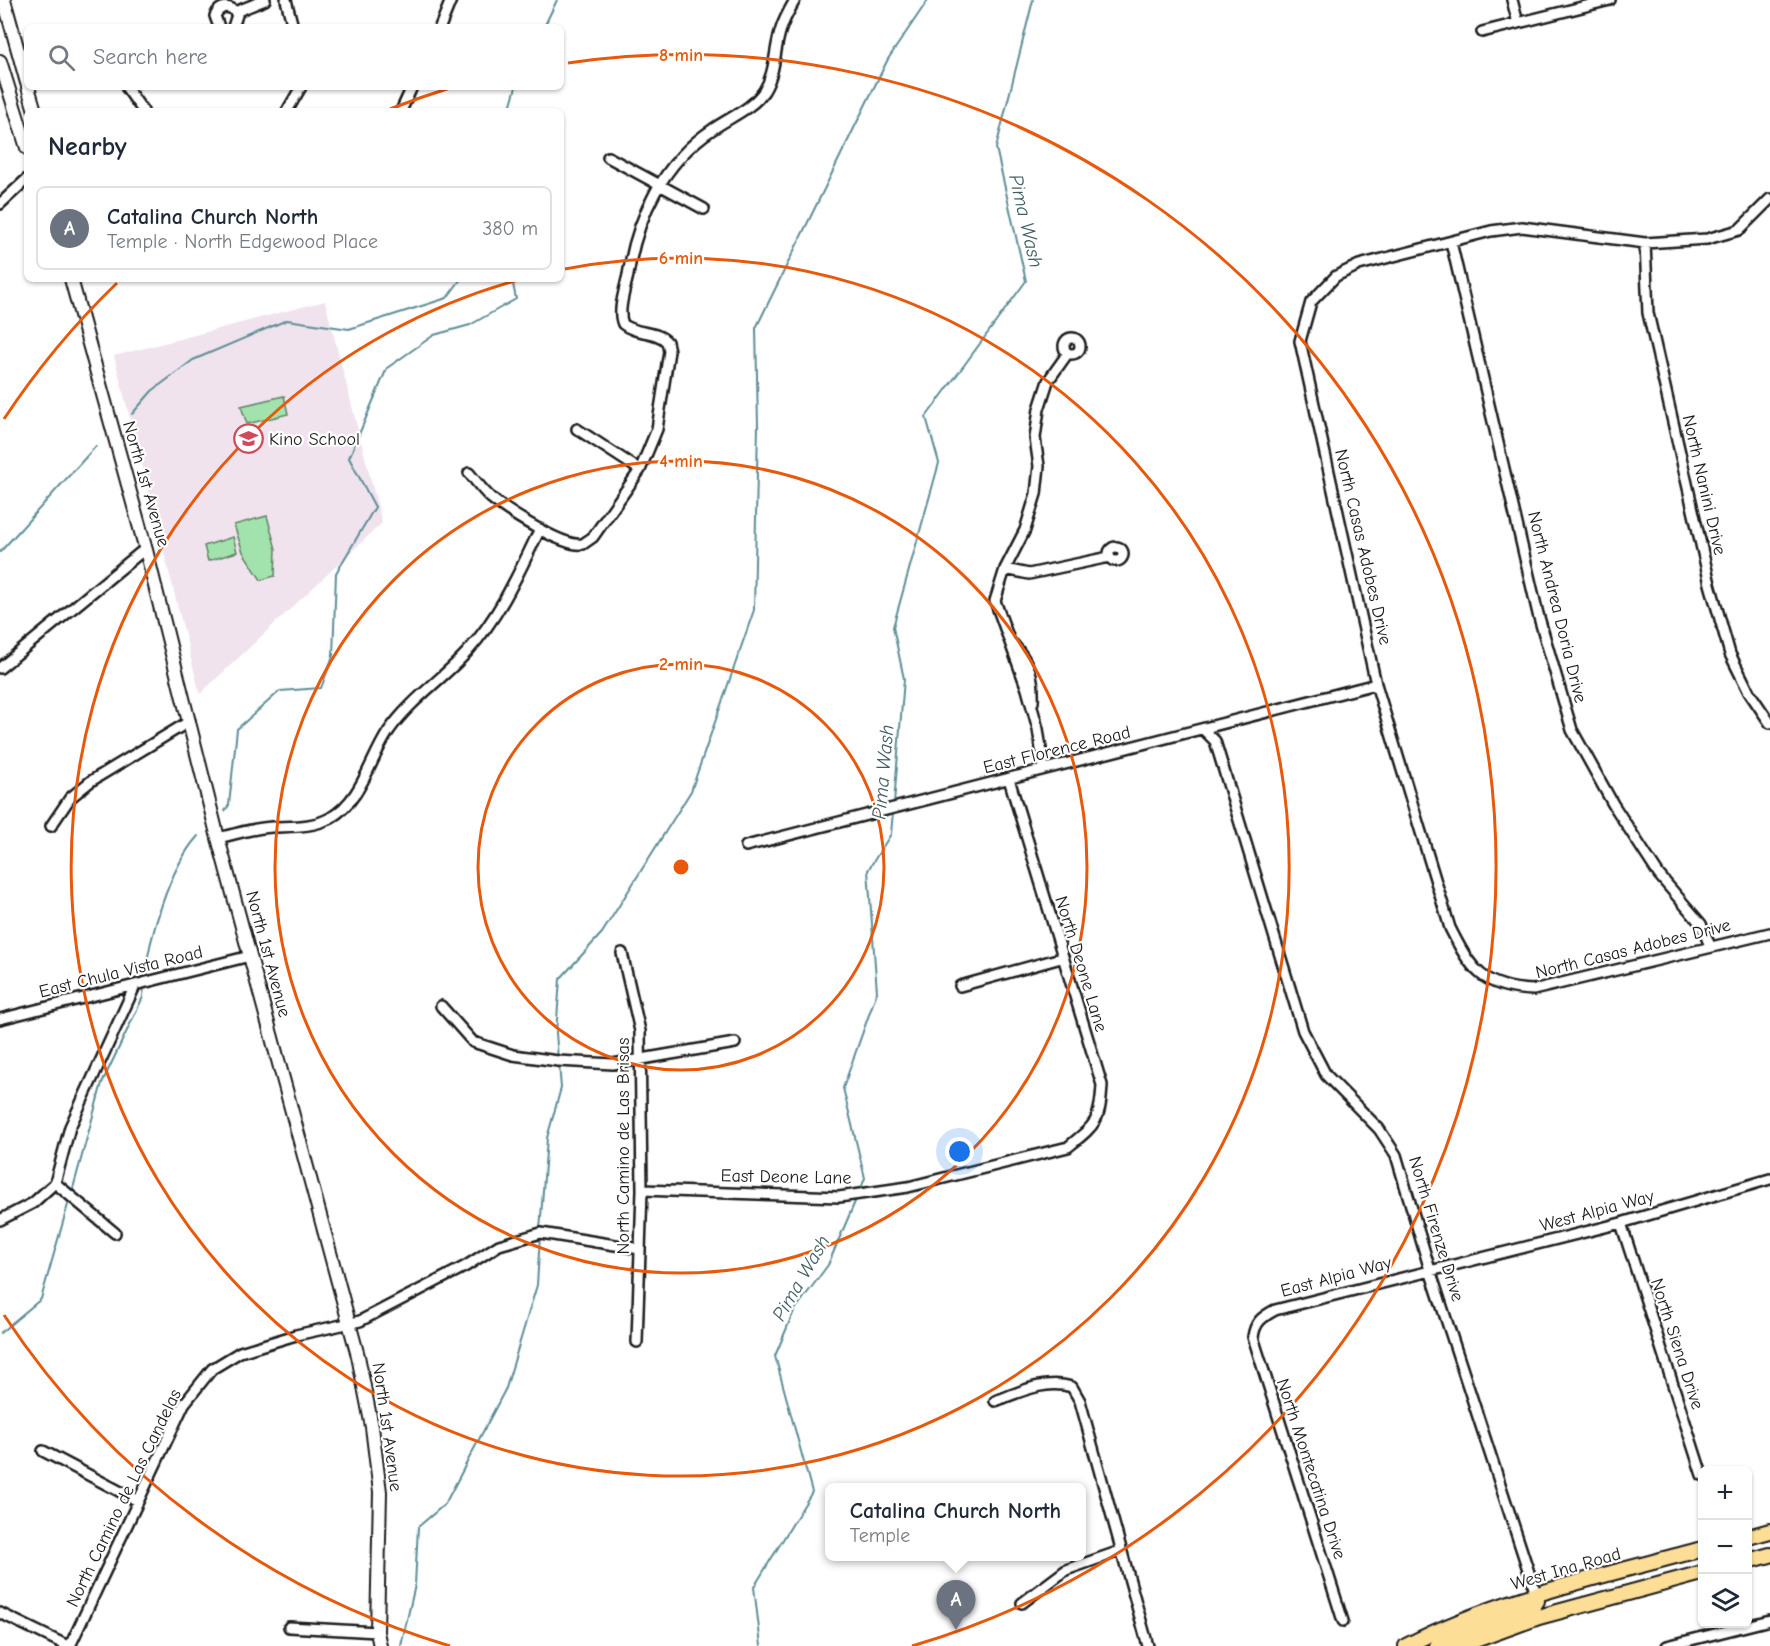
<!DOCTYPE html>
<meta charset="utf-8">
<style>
:root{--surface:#fff;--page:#f6f6f7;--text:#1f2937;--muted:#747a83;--line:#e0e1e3;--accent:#111827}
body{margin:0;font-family:"Comic Neue",sans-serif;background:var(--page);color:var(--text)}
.controls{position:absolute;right:18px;bottom:18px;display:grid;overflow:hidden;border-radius:9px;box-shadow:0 2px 4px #0004}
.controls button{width:54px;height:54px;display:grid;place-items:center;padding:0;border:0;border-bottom:2px solid var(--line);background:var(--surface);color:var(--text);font:30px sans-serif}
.you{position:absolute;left:960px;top:1152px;width:21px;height:21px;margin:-15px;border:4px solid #fff;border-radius:50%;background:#1a73e8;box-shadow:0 0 0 9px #1a73e833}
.badge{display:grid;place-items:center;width:39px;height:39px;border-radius:50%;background:var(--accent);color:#fff;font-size:20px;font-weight:700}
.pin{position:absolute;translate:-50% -50px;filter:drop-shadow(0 2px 3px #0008)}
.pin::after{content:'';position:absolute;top:32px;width:21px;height:18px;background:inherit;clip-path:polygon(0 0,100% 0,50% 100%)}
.popup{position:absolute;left:825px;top:1483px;width:261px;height:78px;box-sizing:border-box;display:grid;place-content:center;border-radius:9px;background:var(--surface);filter:drop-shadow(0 2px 4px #0005);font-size:20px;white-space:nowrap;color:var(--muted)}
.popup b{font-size:22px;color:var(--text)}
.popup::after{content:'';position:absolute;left:50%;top:100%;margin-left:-12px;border:12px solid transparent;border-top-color:var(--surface)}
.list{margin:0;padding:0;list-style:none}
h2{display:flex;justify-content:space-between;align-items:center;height:78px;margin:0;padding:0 24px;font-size:26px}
h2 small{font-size:20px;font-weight:400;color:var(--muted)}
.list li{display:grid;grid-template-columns:39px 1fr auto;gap:18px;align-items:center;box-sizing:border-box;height:84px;margin:0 12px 12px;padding:0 12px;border:2px solid var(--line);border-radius:9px}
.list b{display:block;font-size:22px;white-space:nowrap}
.list p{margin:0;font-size:20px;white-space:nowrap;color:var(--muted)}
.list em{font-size:20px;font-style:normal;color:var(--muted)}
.icon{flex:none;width:33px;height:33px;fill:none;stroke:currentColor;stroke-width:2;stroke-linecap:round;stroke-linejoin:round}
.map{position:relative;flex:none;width:1770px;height:1646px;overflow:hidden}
.search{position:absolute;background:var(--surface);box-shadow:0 2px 4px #0004;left:24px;top:24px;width:540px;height:66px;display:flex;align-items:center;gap:15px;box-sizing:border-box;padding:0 21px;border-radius:9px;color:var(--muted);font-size:22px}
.panel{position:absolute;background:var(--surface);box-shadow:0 2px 4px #0004;left:24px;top:108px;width:540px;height:174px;border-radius:9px}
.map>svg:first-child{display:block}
.built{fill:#f0e3ee}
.green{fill:#a2e3ad;stroke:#5f8064;stroke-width:1.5}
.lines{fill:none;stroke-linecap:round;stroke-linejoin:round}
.stream{stroke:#5d8d95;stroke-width:2}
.street-casing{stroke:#1c1c1c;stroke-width:14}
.secondary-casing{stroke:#1c1c1c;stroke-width:16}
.primary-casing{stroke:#1c1c1c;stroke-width:18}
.street{stroke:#fff;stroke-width:9}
.secondary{stroke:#fff;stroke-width:12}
.primary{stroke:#fdde96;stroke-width:14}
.ring{fill:none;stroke:#e8590c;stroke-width:3}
.labels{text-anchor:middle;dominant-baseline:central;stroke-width:4.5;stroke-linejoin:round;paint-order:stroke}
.poi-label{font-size:18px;fill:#1c1c1c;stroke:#fff;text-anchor:start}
.street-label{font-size:18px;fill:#1c1c1c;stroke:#fff}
.water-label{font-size:20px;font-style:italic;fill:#425e63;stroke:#fff}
.centre{fill:#e8590c;stroke:#fff;stroke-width:3}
.ring-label{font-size:18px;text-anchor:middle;font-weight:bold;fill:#e8590c;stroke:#fff;stroke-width:4.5;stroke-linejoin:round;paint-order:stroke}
</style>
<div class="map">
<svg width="1770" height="1646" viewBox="0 0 1770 1646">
<rect width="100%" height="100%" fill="#fff"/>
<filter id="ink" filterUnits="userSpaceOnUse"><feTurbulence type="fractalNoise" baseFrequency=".0167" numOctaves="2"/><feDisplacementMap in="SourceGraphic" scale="12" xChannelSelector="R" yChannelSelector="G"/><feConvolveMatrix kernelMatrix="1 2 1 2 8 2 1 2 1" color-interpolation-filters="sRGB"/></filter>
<g filter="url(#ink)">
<path class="built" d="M 325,301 L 382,523 L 200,694 L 114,356 Z"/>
<path class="green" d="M 284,396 L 288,414 L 247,424 L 241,406 Z
M 267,516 L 276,549 L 275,576 L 261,580 L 243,552 L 234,525 Z
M 233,537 L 237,552 L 208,561 L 204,546 Z"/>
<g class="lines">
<path class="stream" d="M 544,27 L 557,0
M 509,111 L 516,87
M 132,414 L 152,391 L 193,360 L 287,320 L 349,329 L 447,298 L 461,279
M 0,552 L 96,446
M 894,803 L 904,679 L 893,627 L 939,463 L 926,417 L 1026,281 L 996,148 L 1033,0
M 225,811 L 229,805 L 237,729 L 280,691 L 321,688 L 333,656 L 336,573 L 375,507 L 349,458 L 387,368 L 434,335 L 470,325 L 516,299 L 512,279
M 144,981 C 149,938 169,868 198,836
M 558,1059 L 556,1033 L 560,979 L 602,933 L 691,791 L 754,610 L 758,426 L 756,328 L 888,59 L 928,0
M 860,1191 L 865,1178 L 843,1088 L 877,992 L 868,870 L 891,834 L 893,812
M 72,1192 L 102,1083 L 143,997 L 144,986
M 540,1230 L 547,1138 L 561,1088 L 559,1064
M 0,1333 L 41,1299 L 69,1201
M 401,1646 L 415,1585 L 418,1527 L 445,1504 L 506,1388 L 537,1285 L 540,1236
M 761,1646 L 754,1587 L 812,1492 L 775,1356 L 794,1311 L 828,1265 L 857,1197"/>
<defs>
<path id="street" d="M 286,0 L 293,27
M 1512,0 L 1518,23
M 235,12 L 265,0
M 219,27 L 215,16 C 220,5 231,4 237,15 L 233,27
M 440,27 L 451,0
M 1482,32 L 1610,0
M 126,87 L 143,111
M 287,111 L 301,87
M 401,111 L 412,87
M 608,157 L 704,209
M 1770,199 L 1739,230 L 1707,239 L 1645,243 L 1522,227 L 1491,231 L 1359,265 L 1336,276 L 1311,302 L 1300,341 L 1376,684 L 1450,928 C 1471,970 1483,988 1533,990 L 1770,933
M 0,204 L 27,179
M 1451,242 L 1538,614 L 1572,730 L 1613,804 L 1659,875 L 1701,924 L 1710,946
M 1645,243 L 1648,313 L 1710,584 L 1730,654 L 1749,692 L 1770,723
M 623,324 C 617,312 625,289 628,275 C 637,217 663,162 713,129 C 730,117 752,109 764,91 C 776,72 774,49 781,29 C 784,19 790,9 795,0
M 623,324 C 636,335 657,330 667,342
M1064 346a8 8 0 1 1 16 0a8 8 0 1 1-16 0Z
M 577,429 L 640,470
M 469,473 C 476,481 483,491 491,498 C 507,511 564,548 583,544
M 583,544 L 593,537 L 640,470 L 657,429 L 669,351 L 667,342
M1109 554a7 7 0 1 1 14 0a7 7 0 1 1-14 0Z
M 1005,569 L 1029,574 L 1109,557
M 1013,644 C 1030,663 1034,676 1033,702
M 0,668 L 146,548
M 1204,730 L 1215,741 L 1303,1031 L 1326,1075 L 1379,1129 L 1396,1155 L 1430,1270 L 1536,1594
M 1044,769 L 1038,729 L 1027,689 L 995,601 L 1005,569 L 1025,530 L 1036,494 L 1039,466 L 1035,438 L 1039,409 L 1048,381 L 1068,353
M 51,826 L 70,798 L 91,781 L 190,721
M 218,838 C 236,834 253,828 272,827 C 291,826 312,828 330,818 C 362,800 369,761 388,732 C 410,700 443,679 468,651 C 501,614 519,572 540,529
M 746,846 L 1376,684
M 622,953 L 640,1031 L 642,1190 L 637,1342
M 960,986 L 1061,958
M 441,1006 L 473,1042 L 513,1055 L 558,1061 L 613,1064 L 735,1043
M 0,1019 L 250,956
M 55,1183 L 115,1233
M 642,1190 L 839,1197 L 908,1187 L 1068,1147 C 1096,1124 1100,1122 1102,1085 L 1009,779
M 0,1220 L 33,1203 L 55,1183 L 70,1127 L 135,986
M 1621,1223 L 1702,1475
M 995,1401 C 1020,1392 1045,1379 1072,1387 L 1080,1401 L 1148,1646
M 43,1451 L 138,1501
M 1022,1603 L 1066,1570 L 1120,1551
M 0,1613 L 68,1646
M 1343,1621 L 1253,1337 C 1255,1322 1262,1317 1275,1310 L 1621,1223 L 1770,1179
M 289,1627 L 377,1632
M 70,1646 L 184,1404 L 212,1369 L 240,1352 L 296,1335 L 360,1321 L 466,1266 L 499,1245 L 541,1233 L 640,1249
M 1667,1646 L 1770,1620"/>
<path id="secondary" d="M 4,0 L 27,83
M 0,61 L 27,148
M 28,87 L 35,111
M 71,279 L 146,550 L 218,838 L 358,1356 L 372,1427 L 380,1492 L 377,1632 L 380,1646"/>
<path id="primary" d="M 1748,1537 L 1770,1531
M 1748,1561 L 1770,1555
M 1406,1646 C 1499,1598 1603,1576 1702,1549
M 1437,1646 L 1485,1624 L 1532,1608 L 1537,1601 L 1536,1594
M 1459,1646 L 1539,1617 L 1702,1573"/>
</defs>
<use href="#street" class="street-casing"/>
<use href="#secondary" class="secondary-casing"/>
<use href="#primary" class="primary-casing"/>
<use href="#street" class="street"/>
<use href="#secondary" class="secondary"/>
<use href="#primary" class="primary"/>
</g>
</g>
<g class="ring">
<circle cx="681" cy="867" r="203"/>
<circle cx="681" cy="867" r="406"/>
<path d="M565 269A609 609 0 1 1 518 280"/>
<path d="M450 1646A812 812 0 0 1 4 1315M4 419A812 812 0 0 1 117 283M390 109A812 812 0 0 1 450 88M568 63A812 812 0 0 1 912 1646"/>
</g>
<defs>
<symbol id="school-ring" viewBox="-11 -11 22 22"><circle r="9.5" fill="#fff" stroke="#d1495b" stroke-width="1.5"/><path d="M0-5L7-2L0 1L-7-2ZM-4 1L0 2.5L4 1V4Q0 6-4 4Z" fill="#d1495b"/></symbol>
</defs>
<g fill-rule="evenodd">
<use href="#school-ring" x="232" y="422" width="33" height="33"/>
</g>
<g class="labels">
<g class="poi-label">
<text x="269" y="439">Kino School</text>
</g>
<g class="street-label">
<text transform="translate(146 484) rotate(74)">North 1st Avenue</text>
<text transform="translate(1704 485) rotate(77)">North Nanini Drive</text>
<text transform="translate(1363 547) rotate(77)">North Casas Adobes Drive</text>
<text transform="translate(1557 607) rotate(76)">North Andrea Doria Drive</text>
<text transform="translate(1057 750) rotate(-14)">East Florence Road</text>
<text transform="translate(1633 949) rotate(-14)">North Casas Adobes Drive</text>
<text transform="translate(268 954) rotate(75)">North 1st Avenue</text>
<text transform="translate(1081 964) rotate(73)">North Deone Lane</text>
<text transform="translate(121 972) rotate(-14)">East Chula Vista Road</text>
<text transform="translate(623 1146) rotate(-90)">North Camino de Las Brisas</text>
<text transform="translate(786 1177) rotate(1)">East Deone Lane</text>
<text transform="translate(1597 1211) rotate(-15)">West Alpia Way</text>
<text transform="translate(1436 1229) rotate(73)">North Firenze Drive</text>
<text transform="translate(1336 1277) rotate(-15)">East Alpia Way</text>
<text transform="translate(1677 1344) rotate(72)">North Siena Drive</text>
<text transform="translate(387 1427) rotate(82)">North 1st Avenue</text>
<text transform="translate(1311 1469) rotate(72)">North Montecatina Drive</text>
<text transform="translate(124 1498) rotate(-64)">North Camino de Las Candelas</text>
<text transform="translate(1566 1569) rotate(-16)">West Ina Road</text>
</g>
<g class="water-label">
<text transform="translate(1026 221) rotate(77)">Pima Wash</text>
<text transform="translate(883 772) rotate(-85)">Pima Wash</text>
<text transform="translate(801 1278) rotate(-60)">Pima Wash</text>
</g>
</g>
<circle cx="681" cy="867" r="9" class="centre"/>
<g class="ring-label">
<text x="681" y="61">8 min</text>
<text x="681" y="264">6 min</text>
<text x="681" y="467">4 min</text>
<text x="681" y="670">2 min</text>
</g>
</svg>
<div class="controls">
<button>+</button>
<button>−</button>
<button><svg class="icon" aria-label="layers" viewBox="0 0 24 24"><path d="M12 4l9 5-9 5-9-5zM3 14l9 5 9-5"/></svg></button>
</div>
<div class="you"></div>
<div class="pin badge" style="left:956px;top:1630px;background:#6b7280">A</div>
<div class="popup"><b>Catalina Church North</b>Temple</div>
<div class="search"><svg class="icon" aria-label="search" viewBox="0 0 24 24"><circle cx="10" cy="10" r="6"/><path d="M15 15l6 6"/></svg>Search here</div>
<section class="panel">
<h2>Nearby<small></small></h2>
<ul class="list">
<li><span class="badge" style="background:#6b7280">A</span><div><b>Catalina Church North</b><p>Temple · North Edgewood Place</p></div><em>380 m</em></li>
</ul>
</section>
</div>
